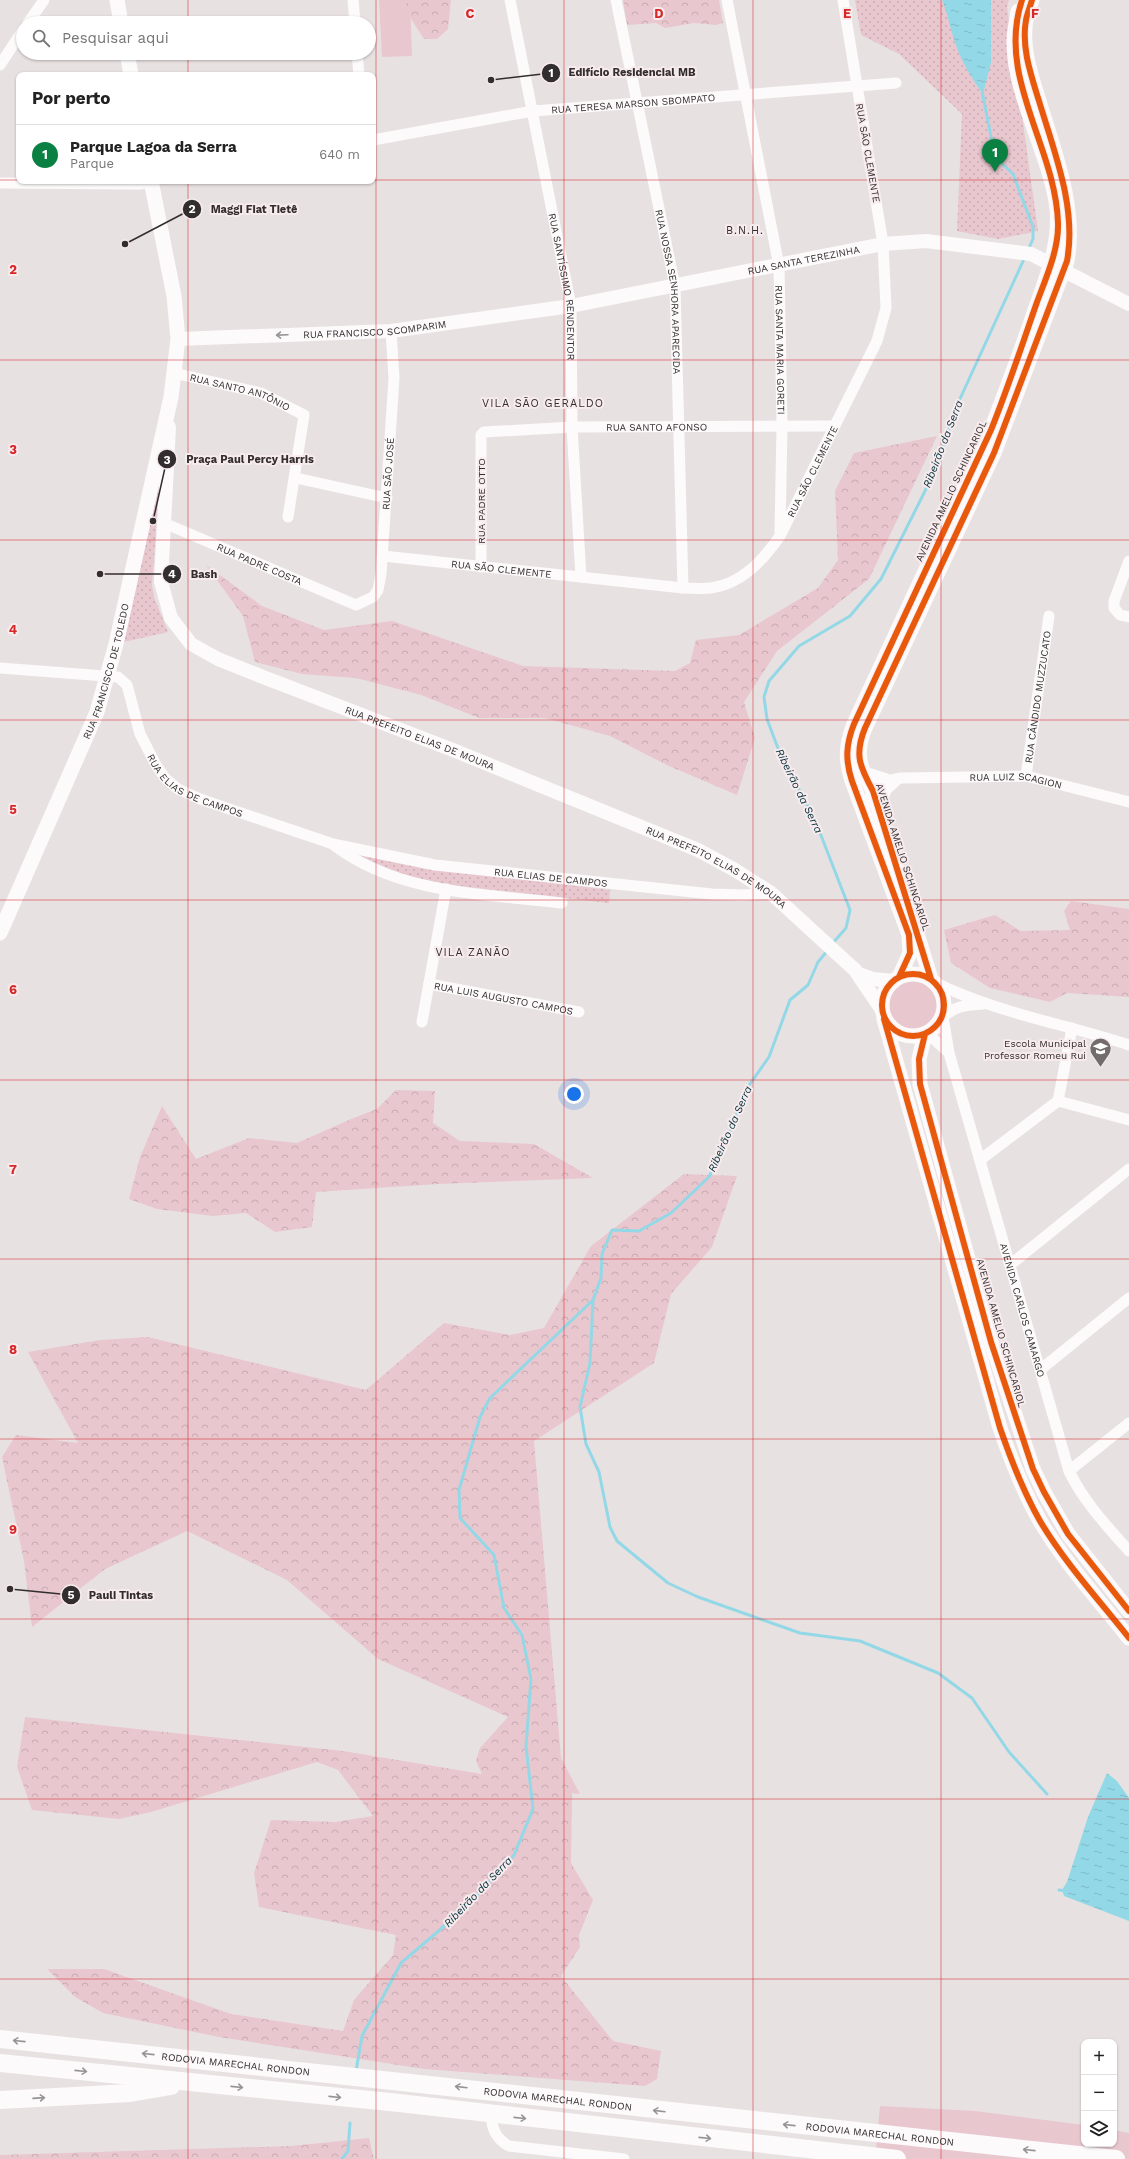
<!DOCTYPE html>
<html lang="pt">
<meta charset="utf-8">
<style>
:root{--surface:#fff;--page:#f6f6f6;--text:#222;--muted:#767676;--line:#e0e0e0;--accent:#0b8043}
body{margin:0;font-family:"Work Sans",sans-serif;background:var(--page);color:var(--text)}
.controls{position:absolute;right:12px;bottom:12px;display:grid;overflow:hidden;border-radius:8px;box-shadow:0 1px 3px #0004}
.controls button{width:36px;height:36px;display:grid;place-items:center;padding:0;border:0;border-bottom:1px solid var(--line);background:var(--surface);color:var(--text);font:20px sans-serif}
.you{position:absolute;left:574px;top:1094px;width:14px;height:14px;margin:-10px;border:3px solid #fff;border-radius:50%;background:#1a73e8;box-shadow:0 0 0 6px #1a73e833}
.badge{display:grid;place-items:center;width:26px;height:26px;border-radius:50%;background:var(--accent);color:#fff;font-size:13px;font-weight:700}
.pin{position:absolute;translate:-50% -33px;filter:drop-shadow(0 1px 2px #0008)}
.pin::after{content:'';position:absolute;top:21px;width:14px;height:12px;background:inherit;clip-path:polygon(0 0,100% 0,50% 100%)}
.list{margin:0;padding:0;list-style:none}
h2{display:flex;justify-content:space-between;align-items:center;height:52px;margin:0;padding:0 16px;font-size:17px}
h2 small{font-size:13px;font-weight:400;color:var(--muted)}
.list li{display:grid;grid-template-columns:26px 1fr auto;gap:12px;align-items:center;box-sizing:border-box;height:60px;padding:0 16px;border-top:1px solid var(--line)}
.list b{display:block;font-size:15px;white-space:nowrap}
.list p{margin:0;font-size:13px;white-space:nowrap;color:var(--muted)}
.list em{font-size:13px;font-style:normal;color:var(--muted)}
.icon{flex:none;width:22px;height:22px;fill:none;stroke:currentColor;stroke-width:2;stroke-linecap:round;stroke-linejoin:round}
.map{position:relative;flex:none;width:1129px;height:2159px;overflow:hidden}
.search{position:absolute;background:var(--surface);box-shadow:0 1px 3px #0004;left:16px;top:16px;width:360px;height:44px;display:flex;align-items:center;gap:10px;box-sizing:border-box;padding:0 14px;border-radius:22px;color:var(--muted);font-size:15px}
.panel{position:absolute;background:var(--surface);box-shadow:0 1px 3px #0004;left:16px;top:72px;width:360px;height:112px;border-radius:8px}
.map>svg:first-child{display:block}
.grass{fill:#e9c7cf}
.forest{fill:url(#forest-crowns)}
.park{fill:url(#park-dots)}
.water{fill:url(#water-ripples)}
.lines{fill:none;stroke-linecap:round;stroke-linejoin:round}
.stream{stroke:#93d8e6;stroke-width:3}
.minor{stroke:#fcfafb;stroke-width:11}
.tertiary{stroke:#fcfafb;stroke-width:14}
.secondary{stroke:#fcfafb;stroke-width:15}
.trunk{stroke:#fcfafb;stroke-width:18}
.cycleway-casing{stroke:#f8ebee;stroke-width:8}
.cycleway{stroke:#e8590c;stroke-width:6}
.oneway{stroke:#979494}
.grid{fill:none;stroke:#d62828;stroke-width:1;stroke-opacity:0.55}
.labels{text-anchor:middle;dominant-baseline:central;stroke-width:4;stroke-linejoin:round;paint-order:stroke}
.street-label{font-size:10px;fill:#322d2e;stroke:#f8ebee}
.poi-label{font-size:10px;fill:#322d2e;stroke:#f8ebee;text-anchor:end}
.neighbourhood-label{font-size:11px;letter-spacing:1px;fill:#322d2e;stroke:#f8ebee}
.water-label{font-size:11px;font-style:italic;fill:#003139;stroke:#f8ebee}
.grid-label{font-size:13px;text-anchor:middle;font-weight:bold;fill:#d62828;stroke:#f8ebee;stroke-width:4;stroke-linejoin:round;paint-order:stroke}
.leader{fill:none;stroke:#322d2e;stroke-width:1.5}
.callout-dot{fill:#322d2e;stroke:#f8ebee;stroke-width:1.5}
.mark-label{font-size:12px;text-anchor:middle;font-weight:bold;fill:#fff}
.callout-label{font-size:11px;text-anchor:middle;font-weight:bold;fill:#322d2e;stroke:#f8ebee;stroke-width:4;stroke-linejoin:round;paint-order:stroke}
</style>
<div class="map">
<svg width="1129" height="2159" viewBox="0 0 1129 2159">
<defs>
<pattern id="forest-crowns" width="20" height="18" patternUnits="userSpaceOnUse"><rect width="20" height="18" fill="#e9c7cf"/><path d="M2 6a3 3 0 1 1 6 0M12 15a3 3 0 1 1 6 0" fill="none" stroke="#c8abb2"/></pattern>
<pattern id="park-dots" width="8" height="8" patternUnits="userSpaceOnUse"><rect width="8" height="8" fill="#e9c7cf"/><path d="M2 2h.1M6 6h.1" fill="none" stroke="#c8abb2" stroke-width="1.8" stroke-linecap="round"/></pattern>
<pattern id="water-ripples" width="26" height="14" patternUnits="userSpaceOnUse"><rect width="26" height="14" fill="#93d8e6"/><path d="M2 4q2-2 4 0t4 0M15 11q2-2 4 0t4 0" fill="none" stroke="#7fbac6"/></pattern>
</defs>
<rect width="100%" height="100%" fill="#e8e1e2"/>
<path class="grass" d="M 379,0 L 410,0 L 412,56 L 382,57 Z
M886 1005a26 26 0 1 1 52 0a26 26 0 1 1-52 0Z
M 880,2106 L 975,2111 L 1084,2125 L 1084,2144 L 1114,2144 L 1114,2130 L 1129,2133 L 1129,2159 L 875,2159 Z"/>
<path class="forest" d="M 406,0 L 451,0 L 448,29 L 437,39 L 424,39 L 408,14 Z
M 623,0 L 719,0 L 723,23 L 716,25 L 694,23 L 665,28 L 656,23 L 627,25 Z
M 937,436 L 869,579 L 777,651 L 744,702 L 755,738 L 737,795 L 669,766 L 610,736 L 545,718 L 479,718 L 421,695 L 356,678 L 302,674 L 255,662 L 243,616 L 206,565 L 262,606 L 324,630 L 392,621 L 523,666 L 675,671 L 690,663 L 696,640 L 739,635 L 818,588 L 838,560 L 835,491 L 854,453 Z
M 1071,901 L 1129,909 L 1129,997 L 1067,993 L 1050,1002 L 990,988 L 951,963 L 944,930 L 995,915 L 1021,931 L 1070,930 L 1064,911 Z
M 396,1090 L 435,1091 L 433,1123 L 460,1141 L 534,1144 L 593,1178 L 438,1184 L 316,1192 L 312,1227 L 275,1232 L 246,1213 L 213,1216 L 157,1209 L 129,1199 L 140,1157 L 162,1106 L 196,1159 L 249,1138 L 297,1143 L 351,1119 L 377,1109 Z
M 684,1174 L 737,1176 L 712,1247 L 671,1294 L 654,1363 L 534,1441 L 561,1758 L 580,1794 L 572,1793 L 571,1863 L 593,1900 L 579,1935 L 580,1947 L 561,1976 L 613,2041 L 661,2051 L 657,2079 L 645,2086 L 424,2069 L 219,2037 L 103,2013 L 75,1997 L 47,1969 L 104,1969 L 231,2014 L 343,2031 L 354,2000 L 393,1955 L 396,1935 L 259,1907 L 254,1873 L 271,1820 L 335,1822 L 373,1816 L 338,1770 L 317,1762 L 151,1812 L 119,1819 L 32,1810 L 17,1767 L 25,1717 L 343,1751 L 482,1774 L 476,1761 L 480,1748 L 508,1717 L 378,1659 L 287,1580 L 187,1531 L 105,1569 L 32,1627 L 24,1561 L 2,1457 L 16,1435 L 78,1443 L 28,1352 L 100,1340 L 148,1337 L 366,1390 L 444,1323 L 510,1335 L 544,1328 L 591,1246 Z
M 369,2138 L 374,2159 L 0,2159 L 0,2155 L 291,2146 Z"/>
<path class="park" d="M 855,0 L 1009,0 L 1007,7 L 1038,231 L 998,239 L 957,231 L 962,114 L 899,54 L 861,35 Z
M 160,475 L 152,585 L 154,597 L 168,632 L 124,642 Z
M 358,855 L 425,868 L 610,890 L 609,903 L 450,885 L 404,875 Z"/>
<path class="water" d="M 942,0 L 991,0 L 991,63 L 983,94 C 970,76 959,58 953,36 C 949,23 947,12 942,0 Z
M 1107,1773 L 1117,1781 L 1129,1798 L 1129,1921 L 1064,1896 L 1062,1890 L 1067,1882 L 1088,1817 Z"/>
<g class="lines">
<path class="stream" d="M 982,91 L 995,157 L 1013,174 L 1033,227 L 1033,239 L 1028,250
M 832,944 L 846,928 L 850,910 L 815,820 L 779,751 L 767,719 L 764,697 L 769,681 L 799,646 L 850,616 L 881,579 L 933,475 L 959,401 L 1025,257
M 593,1301 L 590,1363 L 580,1407 L 586,1444 L 599,1472 L 610,1527 L 617,1541 L 668,1583 L 698,1597 L 800,1633 L 860,1641 L 938,1673 L 972,1698 L 1009,1752 L 1047,1794
M 1059,1890 L 1066,1891
M 356,2071 L 362,2036 L 401,1963 L 463,1910 L 514,1855 L 533,1809 L 526,1746 L 531,1679 L 522,1635 L 504,1608 L 494,1555 L 460,1518 L 459,1490 L 480,1417 L 490,1398 L 593,1300 L 601,1278 L 602,1254 L 612,1230 L 639,1231 L 671,1213 L 709,1177 L 726,1142 L 745,1091 L 769,1057 L 790,1000 L 808,985 L 818,962 L 828,950
M 342,2159 L 348,2151 L 350,2123"/>
<g class="minor">
<path d="M 353,0 L 355,23"/>
<path id="s1" d="M 510,0 L 571,306 L 572,427 L 581,577"/>
<path id="s2" d="M 616,0 L 675,286 L 683,588"/>
<path id="s3" d="M 727,0 L 779,266 L 782,426 L 780,532"/>
<path d="M 28,23 L 44,0"/>
<path d="M 357,53 L 359,75"/>
<path d="M 0,65 L 23,30"/>
<path id="s4" d="M 373,140 L 533,111 L 896,83"/>
<path d="M 0,183 L 139,184 L 153,181"/>
<path id="s5" d="M 174,373 L 261,393 L 304,415 L 288,517"/>
<path d="M 296,478 L 387,498"/>
<path id="s6" d="M 164,523 L 356,605 L 373,597 L 378,590 L 381,574 L 394,378 L 391,331"/>
<path id="s7" d="M 383,556 L 683,588 C 692,588 702,589 711,588 C 742,584 763,560 780,536 L 877,341 L 886,308 L 883,244 L 843,0"/>
<path d="M 1129,561 L 1114,601 L 1114,608 L 1120,615 L 1129,617"/>
<path id="s8" d="M 481,567 L 481,435 L 484,432 L 572,427 L 834,426"/>
<path id="s9" d="M 0,668 L 118,677 L 127,685 L 140,734 L 156,765 L 165,778 L 178,789 L 200,799 L 333,844 L 435,865 L 712,894 L 743,895 L 771,893"/>
<path id="s10" d="M 1026,776 L 1049,616"/>
<path id="s11" d="M 863,811 C 871,791 878,781 901,778 L 1026,776 L 1129,802"/>
<path d="M 879,811 L 886,790 L 898,779"/>
<path d="M 335,846 C 398,894 486,894 562,903"/>
<path d="M 936,983 C 997,1013 1065,1024 1129,1045"/>
<path id="s12" d="M 429,984 L 579,1012"/>
<path id="s13" d="M 983,1004 C 966,1005 955,1006 943,1017 L 949,1053 L 1069,1471 C 1084,1502 1106,1525 1129,1551"/>
<path d="M 422,1022 L 446,889"/>
<path d="M 927,1033 L 949,1053"/>
<path d="M 1058,1101 L 1129,1120"/>
<path d="M 980,1160 L 1058,1101 L 1072,1028"/>
<path d="M 1010,1265 L 1129,1169"/>
<path d="M 1040,1370 L 1129,1298"/>
<path d="M 1069,1471 L 1129,1423"/>
<path d="M 491,2115 C 492,2129 496,2139 509,2146 L 624,2159"/>
</g>
<g class="tertiary">
<path id="s14" d="M 178,339 L 391,331 L 571,306 L 883,244 L 926,241 L 1031,254 L 1129,304"/>
<path id="s15" d="M 169,427 L 161,582 L 171,618 L 191,644 L 218,659 L 263,677 L 453,750 L 698,850 L 735,870 L 771,893 L 855,970 L 882,1010"/>
<path d="M 859,974 L 873,979 L 893,981"/>
</g>
<g class="secondary">
<path d="M 117,0 L 121,23"/>
<path d="M 127,53 L 131,75"/>
<path d="M 864,774 L 886,781"/>
<path id="s16" d="M 0,933 L 97,712 L 116,644 L 171,397 L 178,339 L 174,296 L 151,181"/>
<circle cx="913" cy="1005" r="31"/>
<path d="M 899,977 L 910,953 L 909,935 L 852,781 C 845,760 846,744 854,724 L 991,430 C 1005,393 1019,356 1032,319 C 1044,283 1061,246 1057,208 C 1050,154 1013,94 1014,41 C 1014,31 1017,20 1018,11"/>
<path d="M 931,979 L 873,791 C 860,767 854,755 865,728 L 994,453 L 1067,261 C 1077,208 1054,151 1039,101 C 1031,75 1021,47 1026,20 C 1027,14 1030,7 1032,0"/>
<path d="M 884,1019 L 1000,1428 C 1011,1460 1023,1491 1040,1521 C 1065,1563 1099,1600 1129,1638"/>
<path d="M 925,1034 L 919,1059 L 920,1084 L 991,1342 L 1033,1469 L 1044,1492 L 1068,1534 L 1129,1611"/>
</g>
<g class="trunk">
<path id="s17" d="M 0,2039 C 372,2077 744,2120 1116,2159"/>
<path d="M 0,2063 L 390,2102 L 897,2159"/>
<path d="M 0,2100 L 130,2093 L 171,2086"/>
</g>
<defs>
<path id="cycleway" d="M882 1005a31 31 0 1 1 62 0a31 31 0 1 1-62 0Z
M 899,977 L 910,953 L 909,935 L 852,781 C 845,760 846,744 854,724 L 991,430 C 1008,388 1022,345 1037,302 C 1046,278 1059,249 1058,223 C 1056,147 996,78 1022,0
M 931,979 L 873,791 C 860,767 854,755 865,728 L 994,453 L 1067,261 C 1077,208 1054,151 1039,101 C 1031,75 1021,47 1026,20 C 1027,14 1030,7 1032,0
M 884,1019 L 1000,1428 C 1011,1460 1023,1491 1040,1521 C 1065,1563 1099,1600 1129,1638
M 925,1034 L 919,1059 L 920,1084 L 991,1342 L 1033,1469 L 1044,1492 L 1068,1534 L 1129,1611"/>
</defs>
<use href="#cycleway" class="cycleway-casing"/>
<use href="#cycleway" class="cycleway"/>
</g>
<defs><path id="oneway-shaft" d="M-6 0H5M1.5-3L5.5 0L1.5 3" fill="none" stroke-width="1.6" stroke-linecap="round" stroke-linejoin="round"/></defs>
<g class="oneway">
<use href="#oneway-shaft" transform="translate(282 335) rotate(178)"/>
<use href="#oneway-shaft" transform="translate(19 2041) rotate(-174)"/>
<use href="#oneway-shaft" transform="translate(148 2054) rotate(-174)"/>
<use href="#oneway-shaft" transform="translate(81 2071) rotate(6)"/>
<use href="#oneway-shaft" transform="translate(237 2087) rotate(6)"/>
<use href="#oneway-shaft" transform="translate(461 2087) rotate(-173)"/>
<use href="#oneway-shaft" transform="translate(335 2097) rotate(6)"/>
<use href="#oneway-shaft" transform="translate(39 2098) rotate(-4)"/>
<use href="#oneway-shaft" transform="translate(659 2111) rotate(-173)"/>
<use href="#oneway-shaft" transform="translate(520 2118) rotate(6)"/>
<use href="#oneway-shaft" transform="translate(789 2125) rotate(-174)"/>
<use href="#oneway-shaft" transform="translate(705 2138) rotate(6)"/>
<use href="#oneway-shaft" transform="translate(1029 2150) rotate(-174)"/>
</g>
<path class="grid" d="M 188,0 L 188,23M 376,0 L 376,2159M 564,0 L 564,2159M 753,0 L 753,2159M 941,0 L 941,2159M 188,53 L 188,75M 0,180 L 19,180M 373,180 L 1129,180M 188,181 L 188,2159M 0,360 L 1129,360M 0,540 L 1129,540M 0,720 L 1129,720M 0,900 L 1129,900M 0,1080 L 1129,1080M 0,1259 L 1129,1259M 0,1439 L 1129,1439M 0,1619 L 1129,1619M 0,1799 L 1129,1799M 0,1979 L 1129,1979"/>
<defs>
<symbol id="school-pin" viewBox="-11 -11 22 30"><path d="M0 17L-7.5 6A9.5 9.5 0 1 1 7.5 6Z" fill="#726c6d" stroke="#f8ebee"/><path d="M0-5L7-2L0 1L-7-2ZM-4 1L0 2.5L4 1V4Q0 6-4 4Z" fill="#fff"/></symbol>
</defs>
<g fill-rule="evenodd">
<use href="#school-pin" x="1088" y="1036" width="25" height="34"/>
</g>
<g class="labels">
<g class="street-label">
<text stroke="none"><textPath href="#s4" startOffset="263">RUA TERESA MARSON SBOMPATO</textPath></text>
<text transform="translate(868 153) rotate(80)">RUA SÃO CLEMENTE</text>
<text stroke="none"><textPath href="#s14" startOffset="632">RUA SANTA TEREZINHA</textPath></text>
<text stroke="none"><textPath href="#s1" startOffset="292">RUA SANTÍSSIMO RENDENTOR</textPath></text>
<text stroke="none"><textPath href="#s2" startOffset="297">RUA NOSSA SENHORA APARECIDA</textPath></text>
<text stroke="none"><textPath href="#s14" startOffset="197">RUA FRANCISCO SCOMPARIM</textPath></text>
<text stroke="none"><textPath href="#s3" startOffset="355">RUA SANTA MARIA GORETI</textPath></text>
<text stroke="none"><textPath href="#s5" startOffset="69">RUA SANTO ANTÔNIO</textPath></text>
<text stroke="none"><textPath href="#s8" startOffset="309">RUA SANTO AFONSO</textPath></text>
<text stroke="none"><textPath href="#s7" startOffset="491">RUA SÃO CLEMENTE</textPath></text>
<text stroke="none"><textPath href="#s6" startOffset="353">RUA SÃO JOSÉ</textPath></text>
<text transform="translate(951 491) rotate(-65)">AVENIDA AMELIO SCHINCARIOL</text>
<text transform="translate(481 501) rotate(-90)">RUA PADRE OTTO</text>
<text stroke="none"><textPath href="#s6" startOffset="104">RUA PADRE COSTA</textPath></text>
<text stroke="none"><textPath href="#s7" startOffset="119">RUA SÃO CLEMENTE</textPath></text>
<text stroke="none"><textPath href="#s16" startOffset="283">RUA FRANCISCO DE TOLEDO</textPath></text>
<text stroke="none"><textPath href="#s10" startOffset="80">RUA CÂNDIDO MUZZUCATO</textPath></text>
<text stroke="none"><textPath href="#s15" startOffset="473">RUA PREFEITO ELIAS DE MOURA</textPath></text>
<text stroke="none"><textPath href="#s11" startOffset="169">RUA LUIZ SCAGION</textPath></text>
<text stroke="none"><textPath href="#s9" startOffset="261">RUA ELIAS DE CAMPOS</textPath></text>
<text transform="translate(903 857) rotate(72)">AVENIDA AMELIO SCHINCARIOL</text>
<text stroke="none"><textPath href="#s15" startOffset="797">RUA PREFEITO ELIAS DE MOURA</textPath></text>
<text stroke="none"><textPath href="#s9" startOffset="634">RUA ELIAS DE CAMPOS</textPath></text>
<text stroke="none"><textPath href="#s12" startOffset="76">RUA LUIS AUGUSTO CAMPOS</textPath></text>
<text stroke="none"><textPath href="#s13" startOffset="347">AVENIDA CARLOS CAMARGO</textPath></text>
<text transform="translate(1001 1333) rotate(74)">AVENIDA AMELIO SCHINCARIOL</text>
<text stroke="none"><textPath href="#s17" startOffset="237">RODOVIA MARECHAL RONDON</textPath></text>
<text stroke="none"><textPath href="#s17" startOffset="561">RODOVIA MARECHAL RONDON</textPath></text>
<text stroke="none"><textPath href="#s17" startOffset="885">RODOVIA MARECHAL RONDON</textPath></text>
</g>
<g class="poi-label">
<text x="1086" y="1043">Escola Municipal<tspan x="1086" dy="12">Professor Romeu Rui</tspan></text>
</g>
<g class="neighbourhood-label">
<text x="745" y="230">B.N.H.</text>
<text x="543" y="403">VILA SÃO GERALDO</text>
<text x="473" y="952">VILA ZANÃO</text>
</g>
<g class="water-label">
<text transform="translate(943 444) rotate(-69)">Ribeirão da Serra</text>
<text transform="translate(799 791) rotate(64)">Ribeirão da Serra</text>
<text transform="translate(730 1129) rotate(-66)">Ribeirão da Serra</text>
<text transform="translate(478 1892) rotate(-46)">Ribeirão da Serra</text>
</g>
</g>
<g class="grid-label">
<text x="470" y="18">C</text>
<text x="659" y="18">D</text>
<text x="847" y="18">E</text>
<text x="1035" y="18">F</text>
<text x="13" y="274">2</text>
<text x="13" y="454">3</text>
<text x="13" y="634">4</text>
<text x="13" y="814">5</text>
<text x="13" y="994">6</text>
<text x="13" y="1174">7</text>
<text x="13" y="1354">8</text>
<text x="13" y="1534">9</text>
</g>
<path class="leader" d="M491 80L551 73M125 244L192 209M153 521L167 459M100 574L172 574M10 1589L71 1595"/>
<g class="callout-dot">
<circle cx="491" cy="80" r="4"/>
<circle cx="125" cy="244" r="4"/>
<circle cx="153" cy="521" r="4"/>
<circle cx="100" cy="574" r="4"/>
<circle cx="10" cy="1589" r="4"/>
<circle cx="551" cy="73" r="10"/>
<circle cx="192" cy="209" r="10"/>
<circle cx="167" cy="459" r="10"/>
<circle cx="172" cy="574" r="10"/>
<circle cx="71" cy="1595" r="10"/>
</g>
<g class="mark-label">
<text x="551" y="77">1</text>
<text x="192" y="213">2</text>
<text x="167" y="464">3</text>
<text x="172" y="578">4</text>
<text x="71" y="1599">5</text>
</g>
<g class="callout-label">
<text x="632" y="76">Edifício Residencial MB</text>
<text x="254" y="213">Maggi Fiat Tietê</text>
<text x="250" y="463">Praça Paul Percy Harris</text>
<text x="204" y="578">Bash</text>
<text x="121" y="1599">Pauli Tintas</text>
</g>
</svg>
<div class="controls">
<button>+</button>
<button>−</button>
<button><svg class="icon" aria-label="layers" viewBox="0 0 24 24"><path d="M12 4l9 5-9 5-9-5zM3 14l9 5 9-5"/></svg></button>
</div>
<div class="you"></div>
<div class="pin badge" style="left:995px;top:172px">1</div>
<div class="search"><svg class="icon" aria-label="search" viewBox="0 0 24 24"><circle cx="10" cy="10" r="6"/><path d="M15 15l6 6"/></svg>Pesquisar aqui</div>
<section class="panel">
<h2>Por perto<small></small></h2>
<ul class="list">
<li><span class="badge">1</span><div><b>Parque Lagoa da Serra</b><p>Parque</p></div><em>640 m</em></li>
</ul>
</section>
</div>
